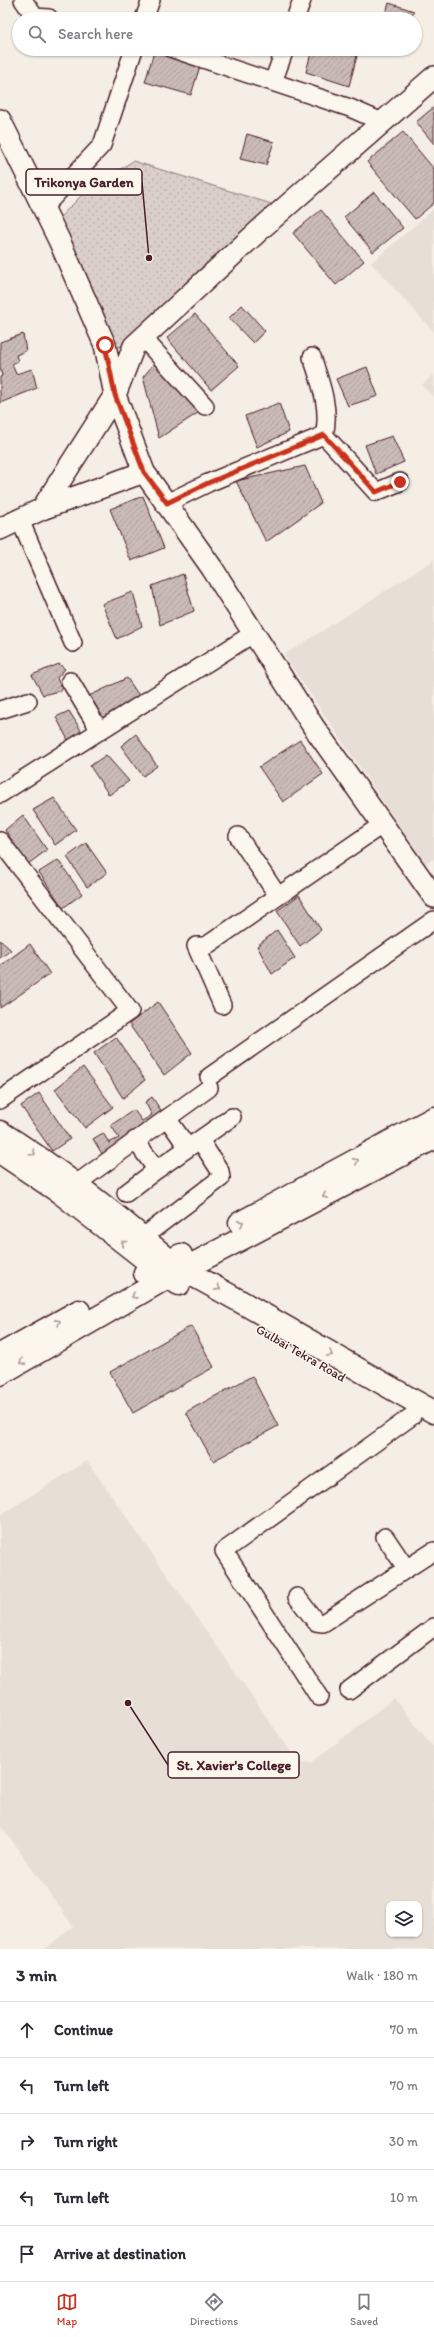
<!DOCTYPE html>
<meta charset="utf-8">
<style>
:root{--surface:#fff;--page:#f7f7f7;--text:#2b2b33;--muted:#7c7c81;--line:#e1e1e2;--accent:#c8321e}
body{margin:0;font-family:Itim,sans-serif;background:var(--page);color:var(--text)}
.controls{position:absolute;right:12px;bottom:12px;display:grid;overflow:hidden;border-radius:8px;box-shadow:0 1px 3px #0004}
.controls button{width:36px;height:36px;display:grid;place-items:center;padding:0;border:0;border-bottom:1px solid var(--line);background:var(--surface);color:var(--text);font:20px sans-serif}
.stop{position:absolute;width:12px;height:12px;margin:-9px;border:3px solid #c8321e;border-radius:50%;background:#fff}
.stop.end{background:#c8321e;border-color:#fff;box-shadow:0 1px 4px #0008}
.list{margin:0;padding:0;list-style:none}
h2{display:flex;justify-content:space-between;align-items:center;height:52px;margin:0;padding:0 16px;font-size:17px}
h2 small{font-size:13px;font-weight:400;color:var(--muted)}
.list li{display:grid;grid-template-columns:26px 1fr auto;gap:12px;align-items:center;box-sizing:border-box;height:56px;padding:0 16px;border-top:1px solid var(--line)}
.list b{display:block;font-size:15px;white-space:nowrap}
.list em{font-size:13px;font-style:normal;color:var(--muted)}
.icon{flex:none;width:22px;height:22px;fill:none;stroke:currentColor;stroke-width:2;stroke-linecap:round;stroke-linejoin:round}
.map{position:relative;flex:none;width:434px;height:1949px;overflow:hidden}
.search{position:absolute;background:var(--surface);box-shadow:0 1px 3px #0004;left:12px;right:12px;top:12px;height:44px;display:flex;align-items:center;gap:10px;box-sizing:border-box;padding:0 14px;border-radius:22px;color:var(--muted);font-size:15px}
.sheet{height:332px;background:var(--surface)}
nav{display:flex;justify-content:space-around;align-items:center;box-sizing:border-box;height:56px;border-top:1px solid var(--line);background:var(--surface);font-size:11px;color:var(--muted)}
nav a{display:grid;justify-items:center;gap:2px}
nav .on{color:var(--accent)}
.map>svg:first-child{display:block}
.built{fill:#e7dfd6;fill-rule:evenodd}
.green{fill:url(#green-dots);stroke:#92787a}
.building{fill:url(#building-hatch);stroke:#4a1f2b}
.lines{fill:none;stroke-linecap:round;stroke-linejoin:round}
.minor-casing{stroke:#4a1f2b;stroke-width:20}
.tertiary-casing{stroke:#4a1f2b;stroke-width:24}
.secondary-casing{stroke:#4a1f2b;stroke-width:25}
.minor{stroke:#fbf7ec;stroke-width:17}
.tertiary{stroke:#fbf7ec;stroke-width:21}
.secondary{stroke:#fbf7ec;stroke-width:22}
.oneway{stroke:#ab9695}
.route{stroke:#c8321e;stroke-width:5}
.labels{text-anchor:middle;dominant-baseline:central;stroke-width:3;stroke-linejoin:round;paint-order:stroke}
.street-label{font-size:13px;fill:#4a1f2b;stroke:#fbf7ec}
.leader{fill:none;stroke:#4a1f2b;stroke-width:1.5}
.callout-dot{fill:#4a1f2b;stroke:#fbf7ec;stroke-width:1.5}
.callout{fill:#fbf7ec;stroke:#4a1f2b;stroke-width:1.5}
.callout-label{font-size:14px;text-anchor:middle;font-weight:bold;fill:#4a1f2b}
</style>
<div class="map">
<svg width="434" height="1949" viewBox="0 0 434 1949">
<defs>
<pattern id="green-dots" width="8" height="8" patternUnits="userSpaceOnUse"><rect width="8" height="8" fill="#dbd0c9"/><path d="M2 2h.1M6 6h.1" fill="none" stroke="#bdb2ad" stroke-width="1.8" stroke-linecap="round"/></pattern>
<pattern id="building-hatch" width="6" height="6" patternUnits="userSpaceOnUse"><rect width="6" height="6" fill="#cabbb6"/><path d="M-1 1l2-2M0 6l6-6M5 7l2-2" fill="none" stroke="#afa09d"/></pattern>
</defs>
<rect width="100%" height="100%" fill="#f4eee4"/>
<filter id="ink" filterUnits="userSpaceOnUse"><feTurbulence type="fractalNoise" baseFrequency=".025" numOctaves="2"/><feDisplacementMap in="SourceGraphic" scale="8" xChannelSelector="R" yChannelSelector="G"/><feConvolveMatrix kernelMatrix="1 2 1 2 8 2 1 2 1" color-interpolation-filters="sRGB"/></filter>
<g filter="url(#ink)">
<path class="built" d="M 434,209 L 434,332 L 371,263 Z
M 434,374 L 434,398 L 422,385 Z
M 434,560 L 434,859 L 425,864 L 284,655 Z
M 87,1461 L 298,1762 L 311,1763 L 394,1698 L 434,1748 L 434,1949 L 45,1949 L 73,1926 L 0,1824 L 0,1515 ZM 389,1904 L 419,1904 L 419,1934 L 389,1934 Z"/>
<path class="green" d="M 133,161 L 278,206 L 129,345 L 116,347 L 58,219 L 84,193 Z"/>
<path class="building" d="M 389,3 L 414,11 L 411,19 L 384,19 Z
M 312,49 L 333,49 L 357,56 L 349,86 L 306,72 Z
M 385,49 L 403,49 L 401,55 Z
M 154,52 L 200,66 L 191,95 L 145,82 Z
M 434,107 L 434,144 L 416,122 Z
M 403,132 L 434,169 L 434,203 L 415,219 L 367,162 Z
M 247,134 L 274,142 L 266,165 L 240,159 Z
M 374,192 L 403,228 L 373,252 L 344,217 Z
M 321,210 L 364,261 L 336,285 L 293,233 Z
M 242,305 L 265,331 L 253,343 L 229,318 Z
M 195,314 L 239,366 L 211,390 L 167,338 Z
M 23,334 L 26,351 L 16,355 L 18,361 L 12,364 L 16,374 L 32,369 L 37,388 L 0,403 L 0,377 L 2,376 L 0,367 L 0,342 Z
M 158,359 L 201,411 L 159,438 L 143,377 Z
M 367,367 L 378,396 L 348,406 L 336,379 Z
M 279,403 L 289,432 L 257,447 L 245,416 Z
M 392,436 L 404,462 L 376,474 L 365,445 Z
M 305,466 L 321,503 L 266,542 L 236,481 Z
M 143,496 L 164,548 L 131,561 L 110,509 Z
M 183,574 L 194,611 L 160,625 L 152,586 Z
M 133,592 L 142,626 L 117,639 L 102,604 Z
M 59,664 L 65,669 L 57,678 L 62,690 L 43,695 L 32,675 Z
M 127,678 L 140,697 L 104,719 L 89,696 Z
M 69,711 L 82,732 L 68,740 L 56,717 Z
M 136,734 L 157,766 L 143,776 L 121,746 Z
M 300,740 L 323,774 L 283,802 L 259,767 Z
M 106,755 L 129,781 L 109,795 L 90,766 Z
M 54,798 L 76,830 L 55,845 L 33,810 Z
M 23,815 L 47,850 L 28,864 L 5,830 Z
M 86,843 L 107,873 L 87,887 L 67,857 Z
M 58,860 L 82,894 L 63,908 L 39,872 Z
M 299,895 L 321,930 L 300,946 L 277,911 Z
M 277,930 L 295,958 L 272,974 L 257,946 Z
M 0,940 L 11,950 L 0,958 Z
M 30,944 L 50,974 L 0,1008 L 0,966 Z
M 158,1002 L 192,1053 L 164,1075 L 129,1024 Z
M 116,1037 L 145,1080 L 123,1098 L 94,1053 Z
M 83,1067 L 113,1107 L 85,1128 L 55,1089 Z
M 39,1093 L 70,1139 L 52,1151 L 21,1106 Z
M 152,1097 L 162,1112 L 104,1157 L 93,1139 L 103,1133 L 109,1143 L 119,1138 L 111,1125 L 134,1110 L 142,1121 L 152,1115 L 145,1102 Z
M 191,1326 L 214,1367 L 133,1413 L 110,1372 Z
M 252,1376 L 278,1426 L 213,1461 L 186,1412 Z"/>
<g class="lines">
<defs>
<path id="minor" d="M 23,0 L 35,17 L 49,18
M 144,19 L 151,0
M 295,19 L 302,0
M 173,49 L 350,108 L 382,122
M 273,82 L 285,49
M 43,208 L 102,145 L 134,49
M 143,338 L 205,406
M 312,357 C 320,381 331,410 324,435 L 376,492 L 400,482
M 167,503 L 208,483 L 324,435
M 20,520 L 73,643
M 70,681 L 100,731
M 0,710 L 28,701
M 0,794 L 254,633
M 238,836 L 278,896
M 0,841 L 130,1011 L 0,1100
M 222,1005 L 196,946 L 206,946 L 383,824
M 209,1077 L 434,920
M 167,1118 L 188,1148
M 155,1171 L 232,1117
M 76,1184 L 209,1088
M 126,1193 L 155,1171 L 154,1166 L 135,1140
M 143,1237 L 221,1178 L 220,1171 L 200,1140
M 385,1537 L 406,1568
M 297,1597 L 316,1622 L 323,1623 L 434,1551
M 349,1690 L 434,1627
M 319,1697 L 224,1551 L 412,1416"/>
<path id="tertiary" d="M 0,120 L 59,240 L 105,345 L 115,395 L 144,472 L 212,568 L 313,726 L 434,897
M 42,509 L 115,395 L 134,346 L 264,226 L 434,77
M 0,529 L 42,509 L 144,472"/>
<path id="secondary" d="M 0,1132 C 61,1170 116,1214 170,1261 L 181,1255
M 434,1138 L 184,1269 L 168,1277 L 155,1267 L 170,1261 L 189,1273 C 271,1317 352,1367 434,1412
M 0,1152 L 62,1194 L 155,1267 L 145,1273
M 240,1223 L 434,1118
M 0,1355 L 79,1311
M 0,1374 L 168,1277 L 179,1284"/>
</defs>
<use href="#minor" class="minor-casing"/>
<use href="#tertiary" class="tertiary-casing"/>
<use href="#secondary" class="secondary-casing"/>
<use href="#minor" class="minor"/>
<use href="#tertiary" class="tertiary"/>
<use href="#secondary" class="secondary"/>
</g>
<defs><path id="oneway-chevron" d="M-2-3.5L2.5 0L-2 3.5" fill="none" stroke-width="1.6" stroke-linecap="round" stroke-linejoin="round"/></defs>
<g class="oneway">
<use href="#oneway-chevron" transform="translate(33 1153) rotate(35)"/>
<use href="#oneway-chevron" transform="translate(356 1161) rotate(-28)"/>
<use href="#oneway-chevron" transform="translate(325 1196) rotate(153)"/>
<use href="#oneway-chevron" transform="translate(241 1223) rotate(-28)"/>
<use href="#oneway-chevron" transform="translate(124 1243) rotate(-142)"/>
<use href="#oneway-chevron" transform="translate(218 1288) rotate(28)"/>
<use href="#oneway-chevron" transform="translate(134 1296) rotate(151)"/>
<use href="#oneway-chevron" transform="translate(58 1322) rotate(-29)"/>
<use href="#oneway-chevron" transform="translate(330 1354) rotate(30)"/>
<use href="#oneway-chevron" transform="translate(22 1362) rotate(151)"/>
</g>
</g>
<g class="lines" filter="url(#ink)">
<path class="route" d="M 105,345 L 115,395 L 144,472 L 167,503 L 208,483 L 324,435 L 376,492 L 400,482"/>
</g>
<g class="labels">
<g class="street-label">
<text transform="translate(301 1353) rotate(30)">Gulbai Tekra Road</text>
</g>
</g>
<path class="leader" d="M149 258L142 182M128 1703L168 1765"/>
<g class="callout-dot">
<circle cx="149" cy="258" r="4"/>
<circle cx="128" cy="1703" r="4"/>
</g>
<g class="callout">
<rect x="26" y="169" width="116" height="26" rx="4"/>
<rect x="168" y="1752" width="131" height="26" rx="4"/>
</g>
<g class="callout-label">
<text x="84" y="187">Trikonya Garden</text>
<text x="234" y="1770">St. Xavier's College</text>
</g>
</svg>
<div class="controls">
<button><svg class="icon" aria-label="layers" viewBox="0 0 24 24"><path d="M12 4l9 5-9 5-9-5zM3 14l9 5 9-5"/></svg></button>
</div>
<div class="stop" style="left:105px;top:345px"></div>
<div class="stop end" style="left:400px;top:482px"></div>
<div class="search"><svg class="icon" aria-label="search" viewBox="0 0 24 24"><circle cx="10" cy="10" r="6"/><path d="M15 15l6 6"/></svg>Search here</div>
</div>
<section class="sheet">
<h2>3 min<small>Walk · 180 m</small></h2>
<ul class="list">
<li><svg class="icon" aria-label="ahead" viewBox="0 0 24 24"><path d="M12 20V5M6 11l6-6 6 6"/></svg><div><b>Continue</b></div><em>70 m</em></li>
<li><svg class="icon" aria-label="left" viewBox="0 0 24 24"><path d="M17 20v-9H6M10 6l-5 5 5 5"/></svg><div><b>Turn left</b></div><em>70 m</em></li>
<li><svg class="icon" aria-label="right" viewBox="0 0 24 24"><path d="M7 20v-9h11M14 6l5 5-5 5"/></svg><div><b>Turn right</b></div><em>30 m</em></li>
<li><svg class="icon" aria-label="left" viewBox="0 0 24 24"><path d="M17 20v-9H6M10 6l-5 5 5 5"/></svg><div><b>Turn left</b></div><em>10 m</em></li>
<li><svg class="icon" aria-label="arrive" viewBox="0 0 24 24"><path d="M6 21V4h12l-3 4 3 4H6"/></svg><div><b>Arrive at destination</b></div></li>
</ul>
</section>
<nav>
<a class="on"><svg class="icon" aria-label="map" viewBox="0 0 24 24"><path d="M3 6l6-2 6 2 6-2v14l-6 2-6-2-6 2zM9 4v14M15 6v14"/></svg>Map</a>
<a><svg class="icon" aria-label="directions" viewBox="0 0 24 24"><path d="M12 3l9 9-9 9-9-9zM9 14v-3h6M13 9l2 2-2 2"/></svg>Directions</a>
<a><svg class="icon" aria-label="saved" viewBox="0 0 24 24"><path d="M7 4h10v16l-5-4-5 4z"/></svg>Saved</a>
</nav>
